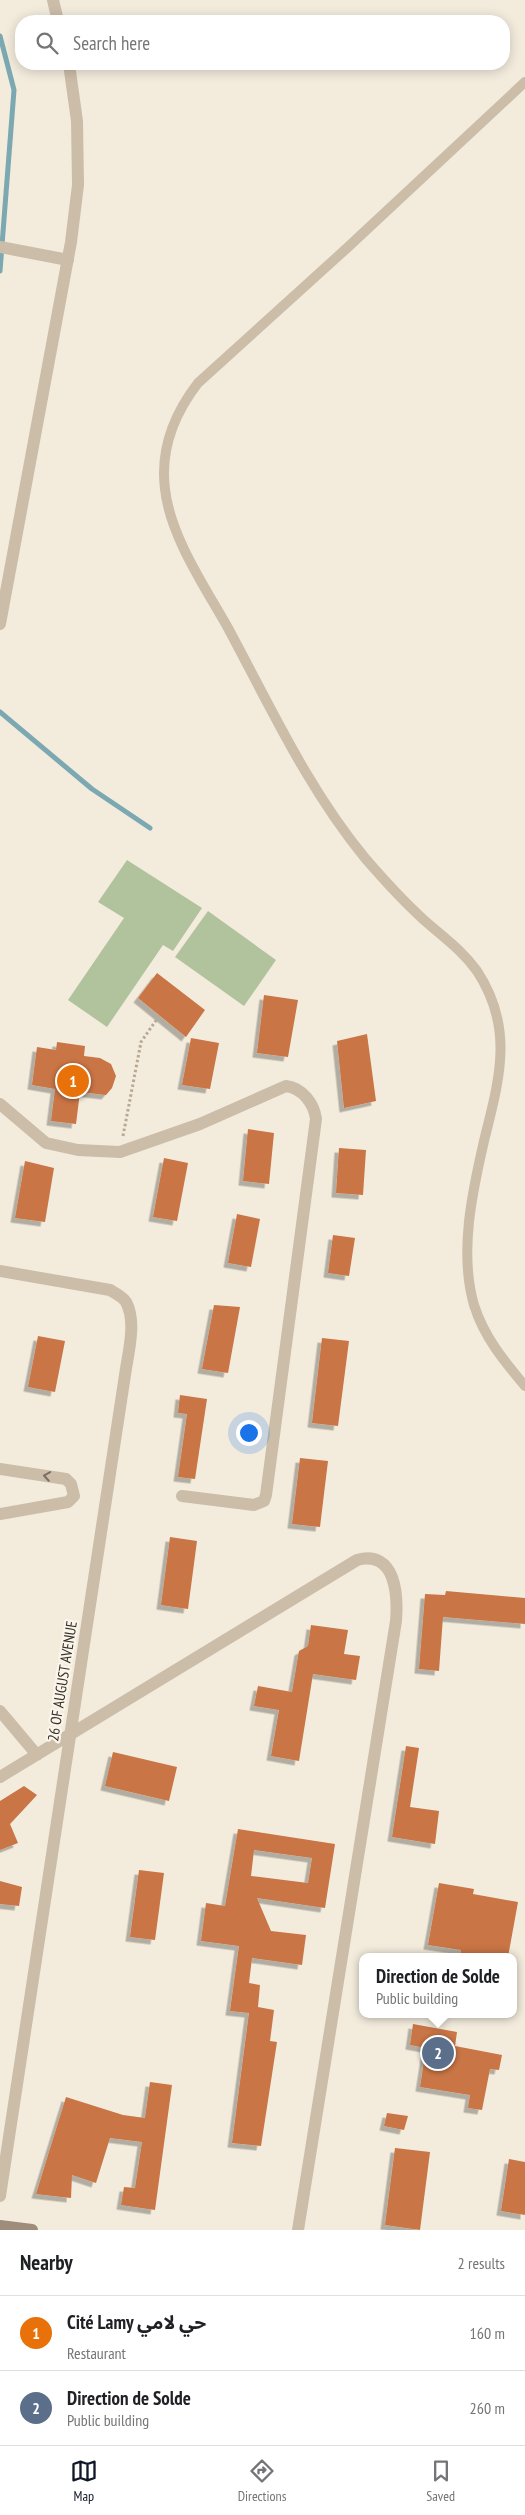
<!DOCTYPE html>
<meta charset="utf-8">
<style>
:root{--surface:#fff;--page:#f6f6f6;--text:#202124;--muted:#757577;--line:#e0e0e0;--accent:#111827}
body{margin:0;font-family:"PT Sans Narrow","Noto Sans Arabic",sans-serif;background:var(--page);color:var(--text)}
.you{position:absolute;left:248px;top:1432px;width:18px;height:18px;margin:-12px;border:4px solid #fff;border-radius:50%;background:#1a73e8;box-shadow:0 0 0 8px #1a73e833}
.badge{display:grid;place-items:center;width:32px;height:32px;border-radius:50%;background:var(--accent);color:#fff;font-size:16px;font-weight:700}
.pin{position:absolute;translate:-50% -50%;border:2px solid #fff;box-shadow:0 1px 5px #0006}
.popup{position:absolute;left:359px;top:1953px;width:158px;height:65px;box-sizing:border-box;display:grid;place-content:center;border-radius:10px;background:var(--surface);filter:drop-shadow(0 1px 4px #0005);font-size:16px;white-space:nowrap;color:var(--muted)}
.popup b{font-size:19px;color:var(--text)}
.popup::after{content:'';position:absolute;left:50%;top:100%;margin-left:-10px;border:10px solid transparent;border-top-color:var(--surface)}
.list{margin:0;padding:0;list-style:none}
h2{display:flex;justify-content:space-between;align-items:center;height:65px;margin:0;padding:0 20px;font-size:21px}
h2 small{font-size:16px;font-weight:400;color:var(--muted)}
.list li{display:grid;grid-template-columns:32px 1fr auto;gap:15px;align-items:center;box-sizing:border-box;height:75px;padding:0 20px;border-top:1px solid var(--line)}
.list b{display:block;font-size:19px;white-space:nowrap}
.list p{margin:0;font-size:16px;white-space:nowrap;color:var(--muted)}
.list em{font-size:16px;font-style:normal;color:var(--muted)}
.icon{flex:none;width:28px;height:28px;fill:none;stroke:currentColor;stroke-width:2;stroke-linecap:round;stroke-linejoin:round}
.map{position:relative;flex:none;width:525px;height:2230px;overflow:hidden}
.search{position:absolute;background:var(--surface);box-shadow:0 2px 12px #0003;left:15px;right:15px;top:15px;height:55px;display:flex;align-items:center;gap:12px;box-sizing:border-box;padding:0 18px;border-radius:20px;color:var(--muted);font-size:19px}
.sheet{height:215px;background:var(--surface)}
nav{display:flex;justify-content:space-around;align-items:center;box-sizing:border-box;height:70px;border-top:1px solid var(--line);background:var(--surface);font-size:14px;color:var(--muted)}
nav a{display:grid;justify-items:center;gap:2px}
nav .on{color:var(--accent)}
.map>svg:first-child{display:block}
.green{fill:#b1c39d}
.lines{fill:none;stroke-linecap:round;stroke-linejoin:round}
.stream{stroke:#7ba8b1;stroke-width:5}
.building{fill:#c97545;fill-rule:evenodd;filter:url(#shadow)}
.path{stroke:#b8a793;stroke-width:3;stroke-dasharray:2.5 2.5;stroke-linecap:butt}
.service{stroke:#ccbda9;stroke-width:10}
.minor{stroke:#ccbda9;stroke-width:12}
.tertiary{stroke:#ccbda9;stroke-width:12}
.secondary{stroke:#a08c7a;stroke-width:12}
.oneway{stroke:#7b6f63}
.labels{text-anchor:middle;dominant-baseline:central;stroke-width:4.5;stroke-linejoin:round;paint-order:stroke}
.street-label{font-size:15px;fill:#393029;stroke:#faf5ea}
</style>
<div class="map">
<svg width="525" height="2230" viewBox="0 0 525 2230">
<defs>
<filter id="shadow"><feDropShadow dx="-4.5" dy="4.5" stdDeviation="0" flood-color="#0004"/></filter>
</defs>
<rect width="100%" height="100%" fill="#f3ecdd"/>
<path class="green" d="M 127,860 L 202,908 L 173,951 L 163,945 L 107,1027 L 68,1000 L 124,918 L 98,902 Z
M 208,911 L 276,960 L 244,1006 L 175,957 Z"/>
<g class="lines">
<path class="stream" d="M 0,36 L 14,90 L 0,271
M 0,712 L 92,789 L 150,828"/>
</g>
<path class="building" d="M 157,973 L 205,1010 L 186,1037 L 138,998 Z
M 264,995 L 298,1000 L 288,1057 L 257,1053 Z
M 367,1034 L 376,1101 L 344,1108 L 337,1041 Z
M 191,1038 L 219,1043 L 210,1089 L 182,1085 Z
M 57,1042 L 85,1046 L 84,1056 L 100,1058 L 111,1064 L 116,1076 L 112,1088 L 106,1095 L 80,1092 L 76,1124 L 51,1121 L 55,1089 L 32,1085 L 37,1047 L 56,1050 Z
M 248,1129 L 274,1133 L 269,1184 L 243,1181 Z
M 339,1148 L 366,1150 L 363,1195 L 336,1193 Z
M 164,1158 L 188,1163 L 177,1221 L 153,1217 Z
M 25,1161 L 54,1168 L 45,1222 L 15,1218 Z
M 237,1214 L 260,1219 L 251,1267 L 228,1263 Z
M 333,1235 L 355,1238 L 349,1276 L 328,1273 Z
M 214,1305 L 240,1307 L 228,1373 L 202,1369 Z
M 38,1336 L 65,1341 L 55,1392 L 28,1387 Z
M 322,1338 L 349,1341 L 338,1426 L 312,1423 Z
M 180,1395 L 207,1399 L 195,1479 L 178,1477 L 187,1414 L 178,1413 Z
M 300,1458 L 328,1461 L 320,1527 L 292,1524 Z
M 170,1537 L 197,1541 L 188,1609 L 161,1605 Z
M 446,1591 L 525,1598 L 525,1624 L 443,1617 L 439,1671 L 419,1669 L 425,1594 L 445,1595 Z
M 311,1625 L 348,1630 L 344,1654 L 360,1656 L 356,1680 L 313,1674 L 299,1761 L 271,1756 L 279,1710 L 254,1706 L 258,1686 L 292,1692 L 299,1651 L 308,1646 Z
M 406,1746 L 419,1748 L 410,1807 L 439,1811 L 435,1844 L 392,1837 Z
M 113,1752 L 177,1767 L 169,1801 L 105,1786 Z
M 24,1786 L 37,1795 L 10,1824 L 18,1843 L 0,1850 L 0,1801 Z
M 238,1829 L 335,1844 L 325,1908 L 257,1898 L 271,1931 L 306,1935 L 302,1965 L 252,1958 L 249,1983 L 260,1985 L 258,2007 L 274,2010 L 270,2041 L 277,2042 L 261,2146 L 232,2143 L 249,2013 L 230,2011 L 239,1946 L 201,1941 L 206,1903 L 225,1906 ZM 254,1850 L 312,1858 L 308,1883 L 251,1876 Z
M 139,1870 L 164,1873 L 155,1940 L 130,1937 Z
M 0,1881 L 22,1887 L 19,1906 L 0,1904 Z
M 439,1883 L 474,1889 L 473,1894 L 518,1902 L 508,1957 L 460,1957 L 461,1950 L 428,1945 Z
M 413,2024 L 457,2032 L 455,2046 L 502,2055 L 499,2070 L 490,2069 L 482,2110 L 468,2108 L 470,2095 L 420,2087 L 426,2048 L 410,2045 Z
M 150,2082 L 172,2085 L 155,2210 L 121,2205 L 124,2187 L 135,2188 L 142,2142 L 110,2138 L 96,2183 L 72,2175 L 71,2198 L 36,2194 L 66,2097 L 123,2115 L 145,2118 Z
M 387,2113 L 408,2116 L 404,2130 L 384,2126 Z
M 395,2148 L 430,2152 L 420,2230 L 385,2225 Z
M 509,2159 L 525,2162 L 525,2215 L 501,2211 Z"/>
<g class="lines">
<path class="path" d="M 123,1136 L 141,1042 L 157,1019"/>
<path class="service" d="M 525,82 L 347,248 L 198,383 C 174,414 160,449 165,489 C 170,536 205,587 228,628 C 270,706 308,789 365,858 C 384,880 403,901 424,920 C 443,937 462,950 477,971 C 515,1029 499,1080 484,1141 C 472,1193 459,1253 474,1305 C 484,1337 504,1361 525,1386"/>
<path class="minor" d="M 0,247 L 68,260
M 0,1104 L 46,1143 L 78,1150 L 120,1152 L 200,1124 L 286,1086 C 302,1088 314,1103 316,1119 L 266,1495 L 264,1501 L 254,1505 L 182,1496
M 0,1469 L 66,1479 L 71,1484 L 74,1496 L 68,1502 L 0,1514
M 0,1711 L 37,1755
M 0,1777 L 357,1560 C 396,1549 398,1596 396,1621 L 298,2230"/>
<path class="tertiary" d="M 53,0 L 58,21
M 0,624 L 71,242 L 78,185 L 77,121 L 69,64
M 0,1271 L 110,1290 C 115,1293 123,1297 126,1302 C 137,1322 128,1353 125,1375 L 0,2196"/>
<path class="secondary" d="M 0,2226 L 32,2230"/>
</g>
<defs><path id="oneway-chevron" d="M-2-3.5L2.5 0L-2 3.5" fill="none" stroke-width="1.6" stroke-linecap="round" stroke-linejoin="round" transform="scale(1.25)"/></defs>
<use class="oneway" href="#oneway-chevron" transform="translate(47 1476) rotate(-171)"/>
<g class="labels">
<g class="street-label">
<text transform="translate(62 1681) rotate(-81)">26 OF AUGUST AVENUE</text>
</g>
</g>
</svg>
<div class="you"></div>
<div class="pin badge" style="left:73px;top:1081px;background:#e8710a">1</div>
<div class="pin badge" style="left:438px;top:2053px;background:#5c6f8a">2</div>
<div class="popup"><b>Direction de Solde</b>Public building</div>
<div class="search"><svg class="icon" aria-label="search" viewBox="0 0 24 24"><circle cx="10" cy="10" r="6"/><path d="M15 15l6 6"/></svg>Search here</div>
</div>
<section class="sheet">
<h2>Nearby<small>2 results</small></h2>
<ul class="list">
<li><span class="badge" style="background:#e8710a">1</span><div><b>Cité Lamy حي لامي</b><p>Restaurant</p></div><em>160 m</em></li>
<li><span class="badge" style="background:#5c6f8a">2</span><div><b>Direction de Solde</b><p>Public building</p></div><em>260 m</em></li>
</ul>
</section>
<nav>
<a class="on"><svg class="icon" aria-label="map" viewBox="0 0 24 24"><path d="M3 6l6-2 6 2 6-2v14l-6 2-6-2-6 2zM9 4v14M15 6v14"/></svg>Map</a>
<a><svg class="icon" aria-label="directions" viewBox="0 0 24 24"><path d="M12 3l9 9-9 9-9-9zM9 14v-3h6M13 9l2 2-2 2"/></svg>Directions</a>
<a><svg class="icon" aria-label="saved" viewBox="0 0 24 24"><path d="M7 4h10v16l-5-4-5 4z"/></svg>Saved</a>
</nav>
